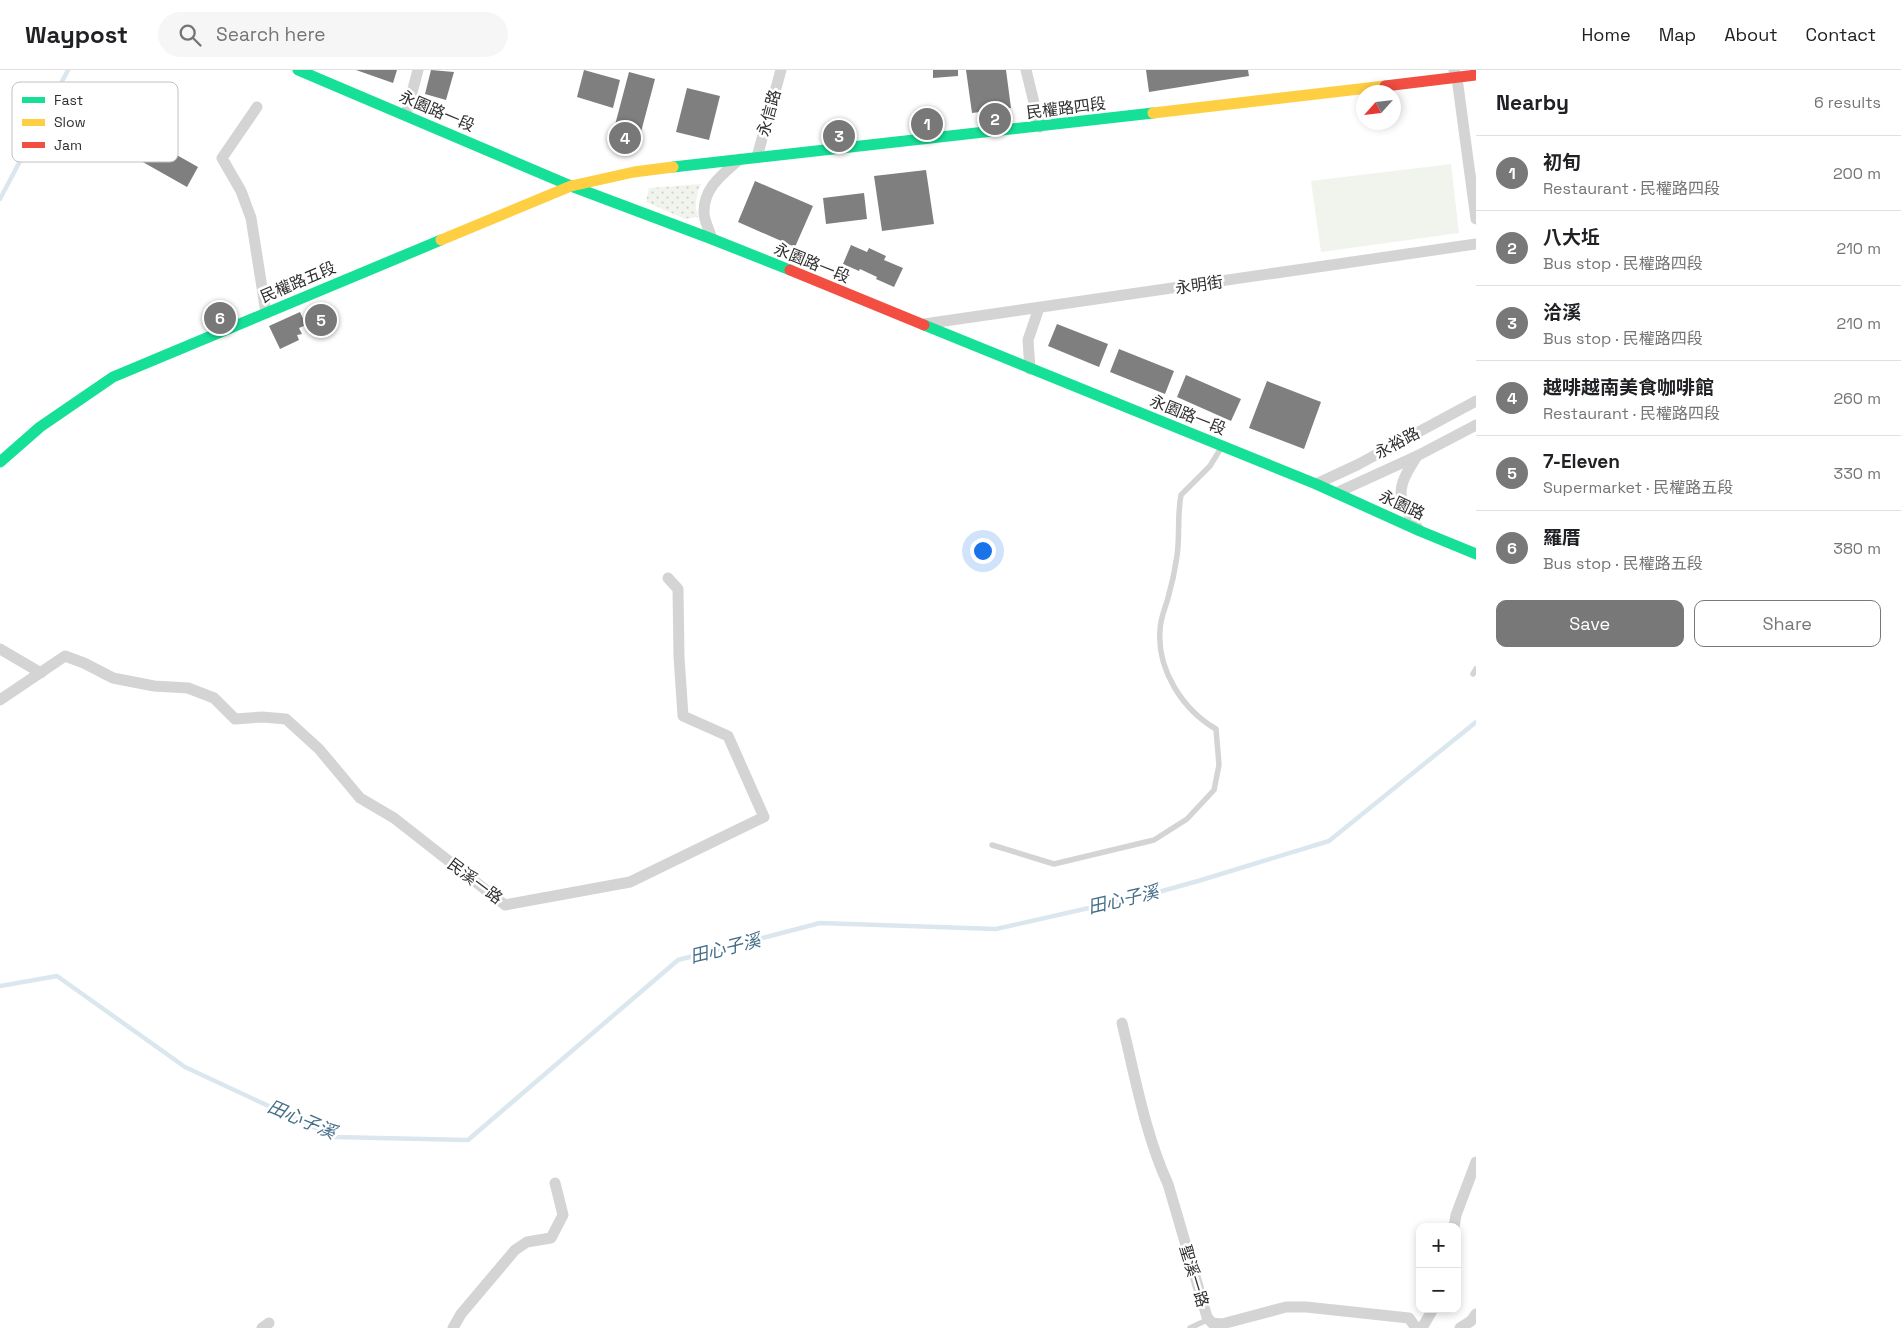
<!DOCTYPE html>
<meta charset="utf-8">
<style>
:root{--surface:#fff;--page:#f6f6f6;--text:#202124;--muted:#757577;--line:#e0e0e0;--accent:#787878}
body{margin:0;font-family:"Space Grotesk","Noto Sans TC",sans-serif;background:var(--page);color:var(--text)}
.controls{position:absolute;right:15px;bottom:15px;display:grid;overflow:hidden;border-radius:10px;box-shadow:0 2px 8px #0003}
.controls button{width:45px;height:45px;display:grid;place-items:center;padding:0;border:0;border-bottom:1px solid var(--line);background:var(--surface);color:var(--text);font:25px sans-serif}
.compass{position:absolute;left:1356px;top:15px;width:45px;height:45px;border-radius:50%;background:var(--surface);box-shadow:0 2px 8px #0003;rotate:243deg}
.you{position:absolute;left:982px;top:480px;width:18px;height:18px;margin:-12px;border:4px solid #fff;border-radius:50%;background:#1a73e8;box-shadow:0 0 0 8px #1a73e833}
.badge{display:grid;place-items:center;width:32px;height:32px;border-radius:50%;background:var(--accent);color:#fff;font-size:16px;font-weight:700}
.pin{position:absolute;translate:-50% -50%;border:2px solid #fff;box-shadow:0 1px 5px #0006}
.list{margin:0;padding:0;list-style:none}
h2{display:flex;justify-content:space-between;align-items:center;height:65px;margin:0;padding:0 20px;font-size:21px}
h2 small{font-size:16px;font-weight:400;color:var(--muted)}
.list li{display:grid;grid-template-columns:32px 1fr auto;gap:15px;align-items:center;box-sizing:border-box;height:75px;padding:0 20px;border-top:1px solid var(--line)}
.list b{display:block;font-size:19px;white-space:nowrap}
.list p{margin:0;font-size:16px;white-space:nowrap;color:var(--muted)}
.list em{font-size:16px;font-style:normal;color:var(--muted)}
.actions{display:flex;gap:10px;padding:15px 20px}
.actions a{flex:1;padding:11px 0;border:1px solid var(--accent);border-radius:10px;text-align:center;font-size:18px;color:var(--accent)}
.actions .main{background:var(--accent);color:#fff}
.icon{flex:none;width:28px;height:28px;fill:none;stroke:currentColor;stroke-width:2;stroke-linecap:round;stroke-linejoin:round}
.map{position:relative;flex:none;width:1476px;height:1258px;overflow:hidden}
header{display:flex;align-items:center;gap:30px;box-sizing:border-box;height:70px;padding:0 25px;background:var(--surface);border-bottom:1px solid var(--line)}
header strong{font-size:24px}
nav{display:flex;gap:28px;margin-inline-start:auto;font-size:18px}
.search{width:350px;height:45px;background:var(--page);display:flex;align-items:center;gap:12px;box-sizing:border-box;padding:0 18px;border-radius:28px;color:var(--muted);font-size:19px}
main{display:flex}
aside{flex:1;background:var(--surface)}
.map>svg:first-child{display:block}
.grass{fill:url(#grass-dots)}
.park{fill:#f1f4ed}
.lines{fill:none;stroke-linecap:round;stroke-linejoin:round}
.stream{stroke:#dbe7ef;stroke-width:4.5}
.building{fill:#7f7f7f}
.lane{stroke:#d4d4d4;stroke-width:5.5}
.street{stroke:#d4d4d4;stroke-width:11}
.fast{stroke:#16e098;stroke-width:11}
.slow{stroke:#ffcf43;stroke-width:11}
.jam{stroke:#f24e42;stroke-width:11}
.labels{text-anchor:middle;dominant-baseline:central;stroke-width:5;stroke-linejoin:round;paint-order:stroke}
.street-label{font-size:16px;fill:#2f2f2f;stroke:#fff}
.water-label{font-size:18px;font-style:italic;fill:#456e89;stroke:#fff}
.key{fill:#fff;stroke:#c1c1c1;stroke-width:1}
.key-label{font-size:14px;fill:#2f2f2f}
</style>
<header>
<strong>Waypost</strong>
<div class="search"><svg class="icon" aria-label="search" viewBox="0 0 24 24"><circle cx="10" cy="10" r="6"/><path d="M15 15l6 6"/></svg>Search here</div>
<nav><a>Home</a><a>Map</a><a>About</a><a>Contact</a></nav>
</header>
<main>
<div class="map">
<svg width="1476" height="1258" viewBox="0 0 1476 1258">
<defs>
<pattern id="grass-dots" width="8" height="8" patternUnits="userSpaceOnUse" patternTransform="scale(1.25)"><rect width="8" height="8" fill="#f1f4ed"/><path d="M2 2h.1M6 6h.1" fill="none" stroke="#cfd2cc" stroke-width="1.8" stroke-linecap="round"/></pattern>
</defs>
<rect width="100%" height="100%" fill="#fff"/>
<path class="grass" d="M 701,114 C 696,126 694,134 698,147 L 685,149 L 646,132 L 649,118 Z"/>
<path class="park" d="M 1451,94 L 1459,163 L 1321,182 L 1311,111 Z"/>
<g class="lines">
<path class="stream" d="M 0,129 L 68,0
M 0,916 L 57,906 L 185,997 L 335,1067 L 468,1070 L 678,890 L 820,853 L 996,859 L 1155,823 L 1198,811 L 1329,771 L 1476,652"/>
</g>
<path class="building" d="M 356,0 L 397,0 L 393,13 Z
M 431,0 L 454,2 L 446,30 L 425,24 Z
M 584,0 L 620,10 L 613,38 L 577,27 Z
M 933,0 L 958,0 L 958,6 L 933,8 Z
M 966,0 L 1006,0 L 1011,38 L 972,43 Z
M 1146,0 L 1248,0 L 1249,6 L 1149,22 Z
M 629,2 L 655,9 L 637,77 L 611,70 Z
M 687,18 L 720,26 L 709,70 L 676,62 Z
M 129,58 L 198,97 L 187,117 L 118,78 Z
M 926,100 L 934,154 L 882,161 L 874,106 Z
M 755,111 L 813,136 L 795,177 L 738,152 Z
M 864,123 L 867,149 L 826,154 L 823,128 Z
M 851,175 L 867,182 L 869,178 L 886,186 L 884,190 L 903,198 L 894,217 L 876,209 L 877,207 L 860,199 L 859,201 L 843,194 Z
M 300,242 L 306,255 L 299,258 L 302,264 L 297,265 L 299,270 L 280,279 L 269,256 Z
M 1057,254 L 1108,274 L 1099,297 L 1048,276 Z
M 1119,279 L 1174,301 L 1165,324 L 1110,302 Z
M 1186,305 L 1241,329 L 1231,351 L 1177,327 Z
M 1267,311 L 1321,332 L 1304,379 L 1249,358 Z"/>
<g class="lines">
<path class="lane" d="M 1473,604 L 1476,599
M 992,775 L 1054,794 L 1154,770 L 1187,749 L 1214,720 L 1219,695 L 1216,659 C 1183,640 1157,600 1160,561 C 1160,549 1165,539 1168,528 C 1172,514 1175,500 1177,486 C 1180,466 1177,445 1181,425 L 1210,396 L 1221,378
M 1190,1258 L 1209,1249"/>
<path class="street" d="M 1026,0 L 1040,57
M 1454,0 L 1457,8 L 1476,149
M 257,37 L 222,88 L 241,121 L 251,148 L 266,243
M 406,45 L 418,0
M 757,87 L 781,0
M 712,169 C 710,161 704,151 704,143 C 703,118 723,104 740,89
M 924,254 L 1476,174
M 1030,299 L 1028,270 L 1039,238
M 1417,386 C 1395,420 1396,427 1419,460
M 1316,414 L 1357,395 L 1476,331
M 1336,423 L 1417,386 L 1476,355
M 0,579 L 41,603
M 0,630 L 65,586 L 84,593 L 113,608 L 154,616 L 188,618 L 214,628 L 235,649 L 262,647 L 286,649 L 319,679 L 360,728 L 394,748 L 505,835 L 630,812 L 764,747 L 728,666 L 683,646 L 679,587 L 678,519 L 668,508
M 1122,953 C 1135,1006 1145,1064 1168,1114 L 1207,1247 L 1212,1253 L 1222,1254 L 1286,1237 L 1306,1237 L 1409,1248 L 1416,1258
M 1454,1157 L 1456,1145 L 1476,1092
M 262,1258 L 269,1253
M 453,1258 L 461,1244 L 515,1180 L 527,1172 L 551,1168 L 563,1145 L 555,1113
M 1422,1258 L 1433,1239
M 1460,1258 L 1471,1251 L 1476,1244"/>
<path class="fast" d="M 298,0 L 571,116 L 712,169 L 790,200
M 673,97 L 1153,43
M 924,255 L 1316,414 L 1420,461 L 1476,484
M 0,392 L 40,357 L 113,307 L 441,170"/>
<path class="slow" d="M 1153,43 L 1385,16
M 441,170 L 571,116 L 634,102 L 673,97"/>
<path class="jam" d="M 1385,16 L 1476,5
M 790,200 L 924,255"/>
</g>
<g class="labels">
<g class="street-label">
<text transform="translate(1066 38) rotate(-7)">民權路四段</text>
<text transform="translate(437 41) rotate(23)">永園路一段</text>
<text transform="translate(769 43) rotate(-75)">永信路</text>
<text transform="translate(812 193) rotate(22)">永園路一段</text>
<text transform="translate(298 212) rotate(-23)">民權路五段</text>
<text transform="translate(1199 215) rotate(-8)">永明街</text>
<text transform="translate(1188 345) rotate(22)">永園路一段</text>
<text transform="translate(1397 373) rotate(-28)">永裕路</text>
<text transform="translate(1402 435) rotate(25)">永園路</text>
<text transform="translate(475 811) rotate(37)">民溪一路</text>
<text transform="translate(1194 1206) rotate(73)">聖溪一路</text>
</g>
<g class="water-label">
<text transform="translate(1123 829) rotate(-13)">田心子溪</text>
<text transform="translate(725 878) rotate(-14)">田心子溪</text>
<text transform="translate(302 1049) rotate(23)">田心子溪</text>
</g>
</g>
<rect x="12" y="12" width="166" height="80" rx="8" class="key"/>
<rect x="22" y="27" width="23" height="6" fill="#16e098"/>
<rect x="22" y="49" width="23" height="7" fill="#ffcf43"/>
<rect x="22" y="72" width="23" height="6" fill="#f24e42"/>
<g class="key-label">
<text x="54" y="35">Fast</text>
<text x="54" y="57">Slow</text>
<text x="54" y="80">Jam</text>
</g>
</svg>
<div class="controls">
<button>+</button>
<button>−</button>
</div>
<svg class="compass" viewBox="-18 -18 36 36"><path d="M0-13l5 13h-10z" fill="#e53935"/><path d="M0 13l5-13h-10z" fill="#757577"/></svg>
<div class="you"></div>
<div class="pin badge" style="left:927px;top:54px">1</div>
<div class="pin badge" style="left:995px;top:49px">2</div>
<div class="pin badge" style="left:839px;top:66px">3</div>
<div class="pin badge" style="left:625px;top:68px">4</div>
<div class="pin badge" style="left:321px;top:250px">5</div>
<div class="pin badge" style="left:220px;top:248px">6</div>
</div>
<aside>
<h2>Nearby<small>6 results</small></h2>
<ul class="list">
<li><span class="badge">1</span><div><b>初旬</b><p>Restaurant · 民權路四段</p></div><em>200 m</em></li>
<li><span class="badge">2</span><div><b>八大坵</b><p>Bus stop · 民權路四段</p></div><em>210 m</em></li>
<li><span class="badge">3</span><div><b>洽溪</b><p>Bus stop · 民權路四段</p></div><em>210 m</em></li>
<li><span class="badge">4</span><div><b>越啡越南美食咖啡館</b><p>Restaurant · 民權路四段</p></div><em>260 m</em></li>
<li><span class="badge">5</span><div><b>7-Eleven</b><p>Supermarket · 民權路五段</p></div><em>330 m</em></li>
<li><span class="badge">6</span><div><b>羅厝</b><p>Bus stop · 民權路五段</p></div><em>380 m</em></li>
</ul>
<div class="actions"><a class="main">Save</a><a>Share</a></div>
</aside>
</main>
